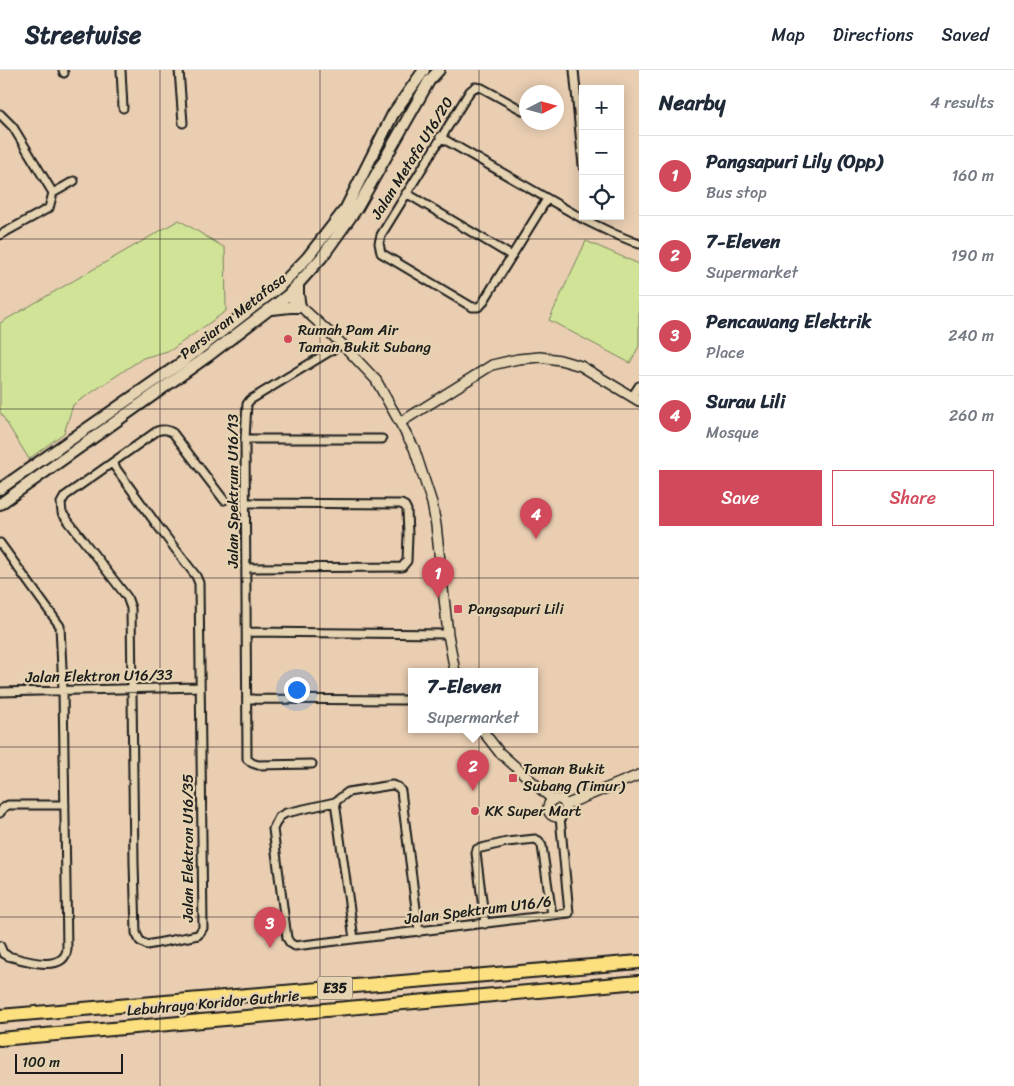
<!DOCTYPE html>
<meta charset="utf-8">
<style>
:root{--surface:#fff;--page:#f6f6f7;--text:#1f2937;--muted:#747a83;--line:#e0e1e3;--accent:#d1495b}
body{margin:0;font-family:Sriracha,sans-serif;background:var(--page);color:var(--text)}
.controls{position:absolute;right:15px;top:15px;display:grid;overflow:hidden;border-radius:0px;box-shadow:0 2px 12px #0003}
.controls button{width:45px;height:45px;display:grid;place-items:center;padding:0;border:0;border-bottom:1px solid var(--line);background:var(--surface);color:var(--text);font:25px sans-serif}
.compass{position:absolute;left:519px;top:15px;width:45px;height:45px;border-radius:50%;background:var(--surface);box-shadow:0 2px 12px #0003;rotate:84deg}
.scale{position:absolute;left:15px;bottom:12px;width:108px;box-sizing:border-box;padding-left:5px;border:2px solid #1c1c1c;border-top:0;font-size:14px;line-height:18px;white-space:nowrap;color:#1c1c1c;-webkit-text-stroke:4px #e5d3b1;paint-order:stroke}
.you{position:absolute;left:296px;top:619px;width:18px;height:18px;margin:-12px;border:4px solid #fff;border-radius:50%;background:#1a73e8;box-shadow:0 0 0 8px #1a73e833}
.badge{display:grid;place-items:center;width:32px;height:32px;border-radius:50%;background:var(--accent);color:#fff;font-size:16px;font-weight:700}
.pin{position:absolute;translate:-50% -41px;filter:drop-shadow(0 1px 2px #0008)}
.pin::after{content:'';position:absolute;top:26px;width:18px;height:15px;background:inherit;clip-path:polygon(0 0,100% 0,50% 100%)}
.popup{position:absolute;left:408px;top:598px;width:130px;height:65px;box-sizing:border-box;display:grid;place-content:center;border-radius:0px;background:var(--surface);filter:drop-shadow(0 1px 4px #0005);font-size:16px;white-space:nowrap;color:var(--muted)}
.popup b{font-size:19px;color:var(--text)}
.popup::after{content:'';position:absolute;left:50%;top:100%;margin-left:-10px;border:10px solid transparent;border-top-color:var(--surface)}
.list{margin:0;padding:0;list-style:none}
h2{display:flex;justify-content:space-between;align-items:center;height:65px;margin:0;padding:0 20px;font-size:21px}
h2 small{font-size:16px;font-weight:400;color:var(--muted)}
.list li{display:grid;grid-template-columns:32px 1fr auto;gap:15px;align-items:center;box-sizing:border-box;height:80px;padding:0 20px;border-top:1px solid var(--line)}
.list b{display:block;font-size:19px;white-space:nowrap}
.list p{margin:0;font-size:16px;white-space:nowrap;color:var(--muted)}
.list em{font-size:16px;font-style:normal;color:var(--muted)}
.actions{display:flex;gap:10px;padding:15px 20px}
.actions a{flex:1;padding:11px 0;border:1px solid var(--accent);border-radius:0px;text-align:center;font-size:18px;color:var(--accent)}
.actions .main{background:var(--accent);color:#fff}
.icon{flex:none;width:28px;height:28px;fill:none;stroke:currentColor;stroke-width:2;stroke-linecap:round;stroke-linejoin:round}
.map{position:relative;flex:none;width:639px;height:1016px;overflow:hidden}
header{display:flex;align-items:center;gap:30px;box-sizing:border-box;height:70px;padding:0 25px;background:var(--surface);border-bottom:1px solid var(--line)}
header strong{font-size:24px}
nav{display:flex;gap:28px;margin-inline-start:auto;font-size:18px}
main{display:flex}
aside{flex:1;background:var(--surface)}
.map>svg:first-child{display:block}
.green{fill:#d0e397;stroke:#76805a}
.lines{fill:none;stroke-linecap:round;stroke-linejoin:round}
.minor-casing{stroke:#1c1c1c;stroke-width:11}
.tertiary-casing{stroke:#1c1c1c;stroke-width:12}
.secondary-casing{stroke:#1c1c1c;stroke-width:14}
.motorway-casing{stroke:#1c1c1c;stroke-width:16}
.minor{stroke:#e5d3b1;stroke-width:7}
.tertiary{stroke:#e5d3b1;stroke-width:9}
.secondary{stroke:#e5d3b1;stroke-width:10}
.motorway{stroke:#fce080;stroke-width:12}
.grid{fill:none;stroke:#1c1c1c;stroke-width:1;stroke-opacity:0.55}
.poi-dot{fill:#d1495b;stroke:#e5d3b1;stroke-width:2}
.labels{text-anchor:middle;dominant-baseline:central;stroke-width:4.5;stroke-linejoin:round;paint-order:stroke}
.shield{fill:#e5d3b1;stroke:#585349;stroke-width:1}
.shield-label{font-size:14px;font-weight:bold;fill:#1c1c1c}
.street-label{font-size:15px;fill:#1c1c1c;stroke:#e5d3b1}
.poi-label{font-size:15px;fill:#1c1c1c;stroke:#e5d3b1;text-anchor:start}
</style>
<header>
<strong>Streetwise</strong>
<nav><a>Map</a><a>Directions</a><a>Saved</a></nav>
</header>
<main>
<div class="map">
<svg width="639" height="1016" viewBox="0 0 639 1016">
<rect width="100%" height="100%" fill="#e9ceb2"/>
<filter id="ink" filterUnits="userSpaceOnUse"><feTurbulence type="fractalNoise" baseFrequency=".02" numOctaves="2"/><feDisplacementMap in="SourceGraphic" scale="10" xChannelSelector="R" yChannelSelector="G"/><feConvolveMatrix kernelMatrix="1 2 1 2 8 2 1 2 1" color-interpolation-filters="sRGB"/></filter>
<g filter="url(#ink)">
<path class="green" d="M 179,150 L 225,178 L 226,241 L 171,280 L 143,288 L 73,335 L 64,363 L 29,389 L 0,342 L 0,253 Z
M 586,171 L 639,194 L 639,276 L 630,293 L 549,250 Z"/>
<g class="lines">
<defs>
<path id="minor" d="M 63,0 L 64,3
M 121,0 L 123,38
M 179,0 L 183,53
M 574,0 L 583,96
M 526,42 L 482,18 L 475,17 L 470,21 L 381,165 L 379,173 L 381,183 L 472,237 L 478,237 L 482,234 L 547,129
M 0,44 L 13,57 L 53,123
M 440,67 L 583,149 L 612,163 L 639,174
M 53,123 L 74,111
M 406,123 L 512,186
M 0,165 L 49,138 L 53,123
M 632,327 L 639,316
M 245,369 L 382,369
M 112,393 L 157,455 L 196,506 L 199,513 L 203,858 L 198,865 L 193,866 L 147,875 L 140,871 L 136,863 L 134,793 L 131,538 L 127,527 L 62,443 L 61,433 L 65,426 L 157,361 C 163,359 167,359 173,363 L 224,430
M 246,433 L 401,434 L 405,436 L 407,440 L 408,465 L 407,491 L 402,497 L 246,498
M 0,473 L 60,556 L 63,620 L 67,879 C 64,904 23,890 8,886 L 3,883 L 0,876
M 247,562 L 448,564
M 0,622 L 199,617
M 247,629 L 404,630
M 312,694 L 258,695 L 252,693 L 247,689 L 245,369 L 247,334 L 250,330 L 342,274
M 335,732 L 354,869
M 0,743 L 3,738 L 8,735 L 65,735
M 485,854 L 476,783 L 477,779 L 507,772 L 535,769 L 539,771 L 542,776 L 552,845
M 419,862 L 401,721 L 398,717 L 392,715 L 348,722 L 335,732 L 286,743 L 279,747 L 273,759 L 287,868 L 290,873 L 295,876 L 569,843 L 560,747"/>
<path id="tertiary" d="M 288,225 L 342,274 L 376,310 L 414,378 L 432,433 L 436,455 L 448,564 L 455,602
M 401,352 L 492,295 L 518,289 L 540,287 L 560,290 L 581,296 L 639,331
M 482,660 L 499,682 L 553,730
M548 738a9 9 0 1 1 18 0a9 9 0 1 1-18 0Z
M 565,735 L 639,705"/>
<path id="secondary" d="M 272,239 L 290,237 L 300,237 L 298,224 L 298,214
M 0,419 L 181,293 L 279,217 L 307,188 L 346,138 L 393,44 L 424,0
M 0,434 L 208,286 L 288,225 L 322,187 L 357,138 L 429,11 L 439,0"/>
<path id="motorway" d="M 0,946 L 639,892
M 0,969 L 639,912"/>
</defs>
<use href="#minor" class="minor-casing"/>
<use href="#tertiary" class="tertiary-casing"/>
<use href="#secondary" class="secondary-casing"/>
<use href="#motorway" class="motorway-casing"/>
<use href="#minor" class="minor"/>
<use href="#tertiary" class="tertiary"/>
<use href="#secondary" class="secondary"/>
<use href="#motorway" class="motorway"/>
</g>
</g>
<path class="grid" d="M 160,0 L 160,1016M 320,0 L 320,1016M 479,0 L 479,1016M 0,169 L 639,169M 0,339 L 639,339M 0,508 L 639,508M 0,677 L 639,677M 0,847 L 639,847"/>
<g class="poi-dot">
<circle cx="288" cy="269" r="5"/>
<rect x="453" y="534" width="10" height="10" rx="2.5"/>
<rect x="508" y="703" width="10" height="10" rx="2.5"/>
<circle cx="475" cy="741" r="5"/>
</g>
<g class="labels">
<rect class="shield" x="317.5" y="906.5" width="35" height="23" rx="4"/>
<g class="shield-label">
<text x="335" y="918">E35</text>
</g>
<g class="street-label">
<text transform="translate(412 88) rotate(-58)">Jalan Metafa U16/20</text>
<text transform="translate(233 246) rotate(-38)">Persiaran Metafasa</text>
<text transform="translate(233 421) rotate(-90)">Jalan Spektrum U16/13</text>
<text transform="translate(99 606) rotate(-1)">Jalan Elektron U16/33</text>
<text transform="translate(188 778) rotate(-90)">Jalan Elektron U16/35</text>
<text transform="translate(478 840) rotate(-7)">Jalan Spektrum U16/6</text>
<text transform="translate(213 933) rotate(-5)">Lebuhraya Koridor Guthrie</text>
</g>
<g class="poi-label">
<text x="298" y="260">Rumah Pam Air<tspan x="298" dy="17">Taman Bukit Subang</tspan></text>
<text x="468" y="539">Pangsapuri Lili</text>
<text x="523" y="699">Taman Bukit<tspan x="523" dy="17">Subang (Timur)</tspan></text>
<text x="485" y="741">KK Super Mart</text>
</g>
</g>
</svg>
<div class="controls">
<button>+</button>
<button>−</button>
<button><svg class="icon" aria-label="locate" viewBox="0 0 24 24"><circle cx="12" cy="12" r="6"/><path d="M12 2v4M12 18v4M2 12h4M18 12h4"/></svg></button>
</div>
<svg class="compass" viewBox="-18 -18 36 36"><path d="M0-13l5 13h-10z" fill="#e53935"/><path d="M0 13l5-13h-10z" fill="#747a83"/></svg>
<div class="scale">100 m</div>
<div class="you"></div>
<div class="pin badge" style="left:438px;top:528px">1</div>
<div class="pin badge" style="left:473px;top:721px">2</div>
<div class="popup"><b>7-Eleven</b>Supermarket</div>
<div class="pin badge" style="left:270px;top:878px">3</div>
<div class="pin badge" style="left:536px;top:469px">4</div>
</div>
<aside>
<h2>Nearby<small>4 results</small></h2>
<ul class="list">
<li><span class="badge">1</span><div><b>Pangsapuri Lily (Opp)</b><p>Bus stop</p></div><em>160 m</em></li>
<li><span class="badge">2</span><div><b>7-Eleven</b><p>Supermarket</p></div><em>190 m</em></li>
<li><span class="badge">3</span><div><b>Pencawang Elektrik</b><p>Place</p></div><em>240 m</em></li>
<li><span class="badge">4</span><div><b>Surau Lili</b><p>Mosque</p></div><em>260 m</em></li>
</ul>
<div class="actions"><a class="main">Save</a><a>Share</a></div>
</aside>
</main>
